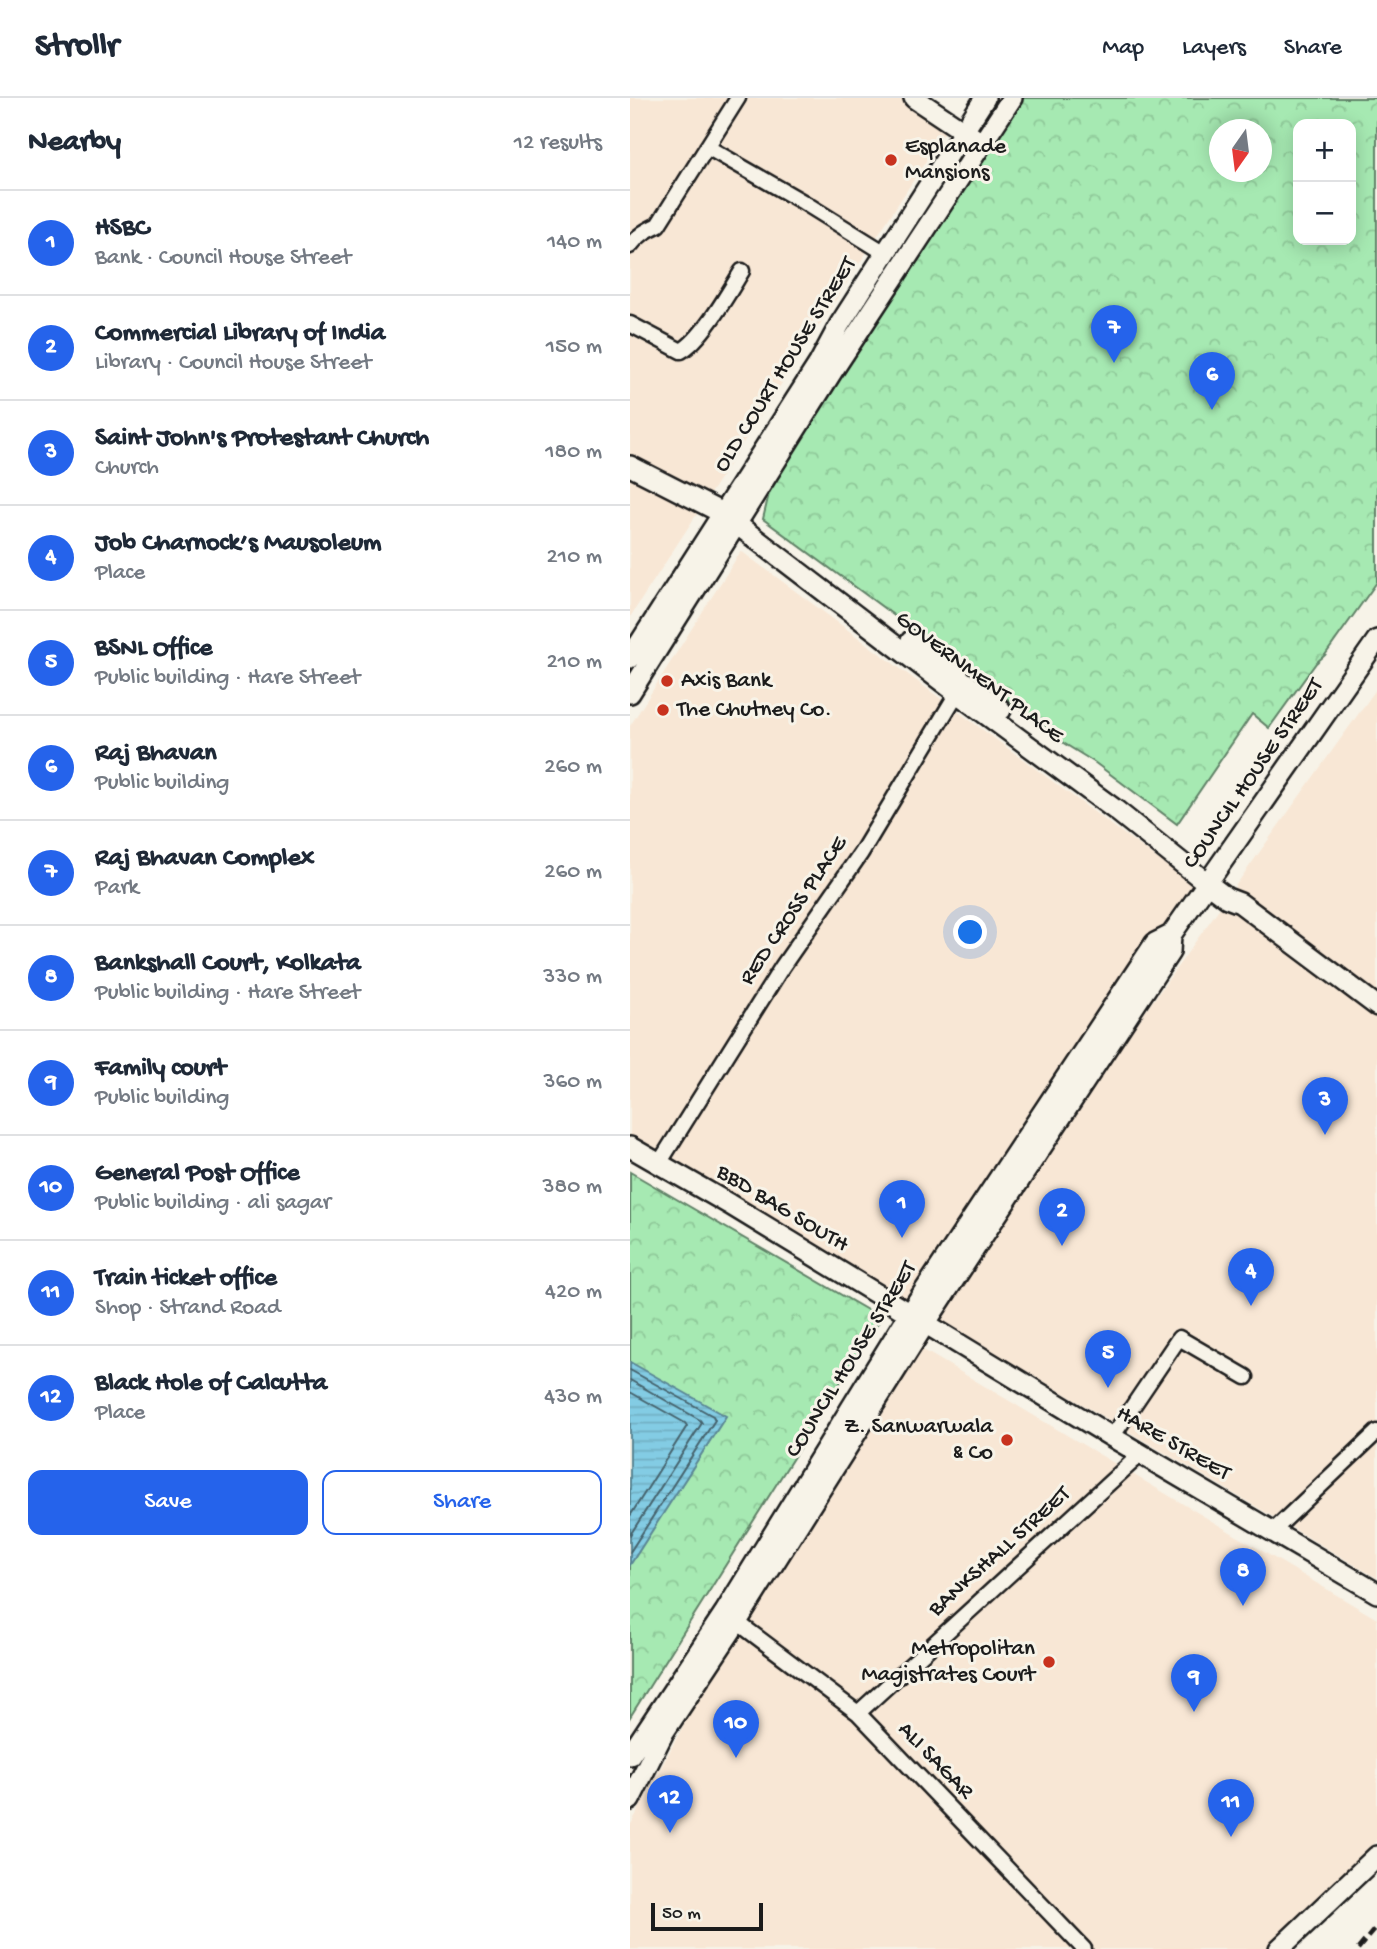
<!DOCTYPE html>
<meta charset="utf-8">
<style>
:root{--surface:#fff;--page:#f6f6f7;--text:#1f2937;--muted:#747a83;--line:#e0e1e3;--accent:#2563eb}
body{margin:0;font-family:"Gochi Hand",sans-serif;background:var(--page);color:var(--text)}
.controls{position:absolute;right:21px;top:21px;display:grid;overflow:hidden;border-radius:14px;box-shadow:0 4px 18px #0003}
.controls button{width:63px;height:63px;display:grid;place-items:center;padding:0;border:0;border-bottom:2px solid var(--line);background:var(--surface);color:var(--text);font:35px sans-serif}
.compass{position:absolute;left:579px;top:21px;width:63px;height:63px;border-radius:50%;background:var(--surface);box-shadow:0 4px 18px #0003;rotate:194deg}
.scale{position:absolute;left:21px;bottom:18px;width:112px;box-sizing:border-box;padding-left:7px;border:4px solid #1c1c1c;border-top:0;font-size:19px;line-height:24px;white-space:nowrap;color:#1c1c1c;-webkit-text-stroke:5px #f7f3e8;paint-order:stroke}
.you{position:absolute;left:341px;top:835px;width:24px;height:24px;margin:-18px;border:5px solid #fff;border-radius:50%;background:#1a73e8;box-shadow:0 0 0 10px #1a73e833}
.badge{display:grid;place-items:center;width:46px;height:46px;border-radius:50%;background:var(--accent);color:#fff;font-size:23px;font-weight:700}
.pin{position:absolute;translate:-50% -58px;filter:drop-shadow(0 2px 4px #0008)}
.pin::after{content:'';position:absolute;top:37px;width:24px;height:21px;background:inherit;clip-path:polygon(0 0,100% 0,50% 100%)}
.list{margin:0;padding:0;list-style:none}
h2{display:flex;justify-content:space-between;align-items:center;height:91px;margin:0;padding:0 28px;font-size:30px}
h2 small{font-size:23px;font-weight:400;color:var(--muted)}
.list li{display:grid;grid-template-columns:46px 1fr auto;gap:21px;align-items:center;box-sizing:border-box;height:105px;padding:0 28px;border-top:2px solid var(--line)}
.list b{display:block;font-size:26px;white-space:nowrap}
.list p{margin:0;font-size:23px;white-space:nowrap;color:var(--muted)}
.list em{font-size:23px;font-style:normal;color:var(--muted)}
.actions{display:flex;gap:14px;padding:21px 28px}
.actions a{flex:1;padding:16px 0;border:2px solid var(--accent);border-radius:14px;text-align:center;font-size:24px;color:var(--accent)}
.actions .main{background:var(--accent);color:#fff}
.map{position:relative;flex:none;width:747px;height:1851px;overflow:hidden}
header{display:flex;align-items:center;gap:42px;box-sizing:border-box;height:98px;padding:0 35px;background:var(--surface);border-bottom:2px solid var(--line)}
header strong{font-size:33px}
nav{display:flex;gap:38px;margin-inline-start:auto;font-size:24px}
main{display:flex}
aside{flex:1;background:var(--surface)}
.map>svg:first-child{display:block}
.built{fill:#f8e7d5}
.forest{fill:url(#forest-crowns);stroke:#618267;stroke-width:2;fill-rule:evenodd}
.water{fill:url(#water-rules);stroke:#5a8694;stroke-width:2}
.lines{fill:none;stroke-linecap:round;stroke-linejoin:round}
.shore{stroke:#45626c;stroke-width:2}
.street-casing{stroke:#1c1c1c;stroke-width:19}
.secondary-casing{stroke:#1c1c1c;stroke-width:24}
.street{stroke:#f7f3e8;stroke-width:14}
.secondary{stroke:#f7f3e8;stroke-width:19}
.rail{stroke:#1c1c1c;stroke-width:4.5;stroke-dasharray:10 5;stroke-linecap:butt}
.poi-dot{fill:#c8321e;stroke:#f7f3e8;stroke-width:2.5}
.labels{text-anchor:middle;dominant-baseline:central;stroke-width:6;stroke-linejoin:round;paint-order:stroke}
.poi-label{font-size:23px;fill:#1c1c1c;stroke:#f7f3e8;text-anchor:start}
.street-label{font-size:23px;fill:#1c1c1c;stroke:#f7f3e8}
</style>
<header>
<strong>Strollr</strong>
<nav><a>Map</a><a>Layers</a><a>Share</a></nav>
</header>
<main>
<aside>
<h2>Nearby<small>12 results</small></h2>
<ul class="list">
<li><span class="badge">1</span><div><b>HSBC</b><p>Bank · Council House Street</p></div><em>140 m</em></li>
<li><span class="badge">2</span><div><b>Commercial Library of India</b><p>Library · Council House Street</p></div><em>150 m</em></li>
<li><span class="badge">3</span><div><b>Saint John's Protestant Church</b><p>Church</p></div><em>180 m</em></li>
<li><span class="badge">4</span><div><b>Job Charnock’s Mausoleum</b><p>Place</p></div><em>210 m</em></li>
<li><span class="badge">5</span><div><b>BSNL Office</b><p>Public building · Hare Street</p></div><em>210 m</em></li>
<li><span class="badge">6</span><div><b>Raj Bhavan</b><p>Public building</p></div><em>260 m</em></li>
<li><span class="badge">7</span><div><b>Raj Bhavan Complex</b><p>Park</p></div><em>260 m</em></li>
<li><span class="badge">8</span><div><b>Bankshall Court, Kolkata</b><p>Public building · Hare Street</p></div><em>330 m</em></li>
<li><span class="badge">9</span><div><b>Family court</b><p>Public building</p></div><em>360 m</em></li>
<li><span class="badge">10</span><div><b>General Post Office</b><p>Public building · ali sagar</p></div><em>380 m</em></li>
<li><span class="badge">11</span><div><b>Train ticket office</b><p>Shop · Strand Road</p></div><em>420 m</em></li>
<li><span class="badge">12</span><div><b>Black Hole of Calcutta</b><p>Place</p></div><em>430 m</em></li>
</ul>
<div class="actions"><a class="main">Save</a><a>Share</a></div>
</aside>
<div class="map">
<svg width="747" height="1851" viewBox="0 0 747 1851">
<defs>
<pattern id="forest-crowns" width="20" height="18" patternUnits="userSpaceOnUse" patternTransform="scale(1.75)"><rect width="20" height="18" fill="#a6e9b2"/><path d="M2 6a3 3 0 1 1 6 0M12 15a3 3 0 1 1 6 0" fill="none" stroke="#8ec798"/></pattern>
<pattern id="water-rules" width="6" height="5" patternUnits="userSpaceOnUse" patternTransform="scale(1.75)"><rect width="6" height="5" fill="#83cce4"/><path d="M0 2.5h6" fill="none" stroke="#71afc3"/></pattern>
</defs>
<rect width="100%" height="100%" fill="#f7f3e8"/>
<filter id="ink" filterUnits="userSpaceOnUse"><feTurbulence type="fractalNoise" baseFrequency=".0143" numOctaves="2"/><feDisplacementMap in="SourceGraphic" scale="14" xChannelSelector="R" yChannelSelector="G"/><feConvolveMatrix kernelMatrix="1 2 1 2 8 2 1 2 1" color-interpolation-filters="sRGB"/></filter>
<g filter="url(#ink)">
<path class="built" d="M 0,0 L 272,0 L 318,29 L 0,519 Z
M 111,453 L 575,796 L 292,1213 L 0,1046 L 0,628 Z
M 747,590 L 747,1480 L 299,1216 Z
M 285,1247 L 747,1521 L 747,1742 L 636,1851 L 0,1851 L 0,1728 L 87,1564 Z"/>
<path class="forest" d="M 393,0 L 747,0 L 747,484 L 695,557 L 686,565 L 639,630 L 622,616 L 547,726 L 464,664 L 427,641 L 422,634 L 133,421 L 141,387 ZM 668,26 L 721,26 L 721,142 L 668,142 ZM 590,32 L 632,32 L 632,74 L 590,74 Z
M 0,1074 L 251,1220 L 0,1619 Z"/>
<path class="water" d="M 0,1264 L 96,1318 L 0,1467 Z"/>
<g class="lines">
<path class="shore" d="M 0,1272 L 83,1318 L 85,1322 L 0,1454
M 0,1282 L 70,1322 L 72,1325 L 0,1437
M 0,1294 L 55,1325 L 57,1328 L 0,1418"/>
<defs>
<path id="street" d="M 77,49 L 173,104 L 255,155
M 0,148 C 8,137 17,132 28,127 L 108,0
M 0,226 L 51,253 C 72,242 99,194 112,173
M 28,1067 L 152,869 L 231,755 L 332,587
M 482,1339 L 549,1240 L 616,1279
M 643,1433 L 747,1334
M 107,1524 L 228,1615 L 454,1851
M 228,1615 L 512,1355"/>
<path id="secondary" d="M 284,0 L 344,40
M 0,368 L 92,415 L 327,595 L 487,713 L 577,785 L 597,800 L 610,805 L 747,908
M 281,543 L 371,612
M 0,560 L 189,265 L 210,226 L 355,0
M 0,595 L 202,274 L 382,0
M 0,1049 L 99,1106 L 482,1339 L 747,1495
M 0,1657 L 95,1514 L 279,1216 L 525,845 L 541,837 L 747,542
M 0,1702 L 34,1634 L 107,1524 L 295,1226 L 540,854 L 541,837
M 649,1851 L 747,1758"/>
</defs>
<use href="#street" class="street-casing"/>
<use href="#secondary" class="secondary-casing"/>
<use href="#street" class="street"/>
<use href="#secondary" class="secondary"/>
<path class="rail" d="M 728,1851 L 747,1828"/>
</g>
</g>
<g class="poi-dot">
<circle cx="261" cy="62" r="7"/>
<circle cx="37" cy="583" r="7"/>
<circle cx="33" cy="612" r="7"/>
<circle cx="377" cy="1342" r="7"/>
<circle cx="419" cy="1564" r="7"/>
</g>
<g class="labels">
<g class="poi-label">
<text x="275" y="49">Esplanade<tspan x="275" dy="26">Mansions</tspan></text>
<text x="51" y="583">Axis Bank</text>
<text x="47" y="612">The Chutney Co.</text>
<text x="363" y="1329" text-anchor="end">Z. Sanwarwala<tspan x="363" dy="26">&amp; Co</tspan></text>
<text x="405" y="1551" text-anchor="end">Metropolitan<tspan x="405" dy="26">Magistrates Court</tspan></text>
</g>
<g class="street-label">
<text transform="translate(156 267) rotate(-58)">OLD COURT HOUSE STREET</text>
<text transform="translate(349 580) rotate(37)">GOVERNMENT PLACE</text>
<text transform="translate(624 676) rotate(-55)">COUNCIL HOUSE STREET</text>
<text transform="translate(164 813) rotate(-56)">RED CROSS PLACE</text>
<text transform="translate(152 1111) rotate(31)">BBD BAG SOUTH</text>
<text transform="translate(222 1262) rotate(-58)">COUNCIL HOUSE STREET</text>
<text transform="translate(543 1346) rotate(30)">HARE STREET</text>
<text transform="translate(370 1454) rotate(-42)">BANKSHALL STREET</text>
<text transform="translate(305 1663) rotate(46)">ALI SAGAR</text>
</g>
</g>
</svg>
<div class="controls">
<button>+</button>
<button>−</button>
</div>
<svg class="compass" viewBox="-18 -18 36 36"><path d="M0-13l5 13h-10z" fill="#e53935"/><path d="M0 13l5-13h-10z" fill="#747a83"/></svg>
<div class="scale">50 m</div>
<div class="you"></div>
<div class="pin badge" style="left:272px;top:1140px">1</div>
<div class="pin badge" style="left:432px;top:1148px">2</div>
<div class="pin badge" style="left:695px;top:1037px">3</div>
<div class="pin badge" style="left:621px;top:1208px">4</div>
<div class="pin badge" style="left:478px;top:1290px">5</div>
<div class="pin badge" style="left:582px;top:312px">6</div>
<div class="pin badge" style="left:484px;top:265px">7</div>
<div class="pin badge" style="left:613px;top:1508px">8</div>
<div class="pin badge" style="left:564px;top:1614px">9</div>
<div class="pin badge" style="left:106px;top:1660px">10</div>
<div class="pin badge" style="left:601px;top:1739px">11</div>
<div class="pin badge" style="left:40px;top:1735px">12</div>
</div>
</main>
